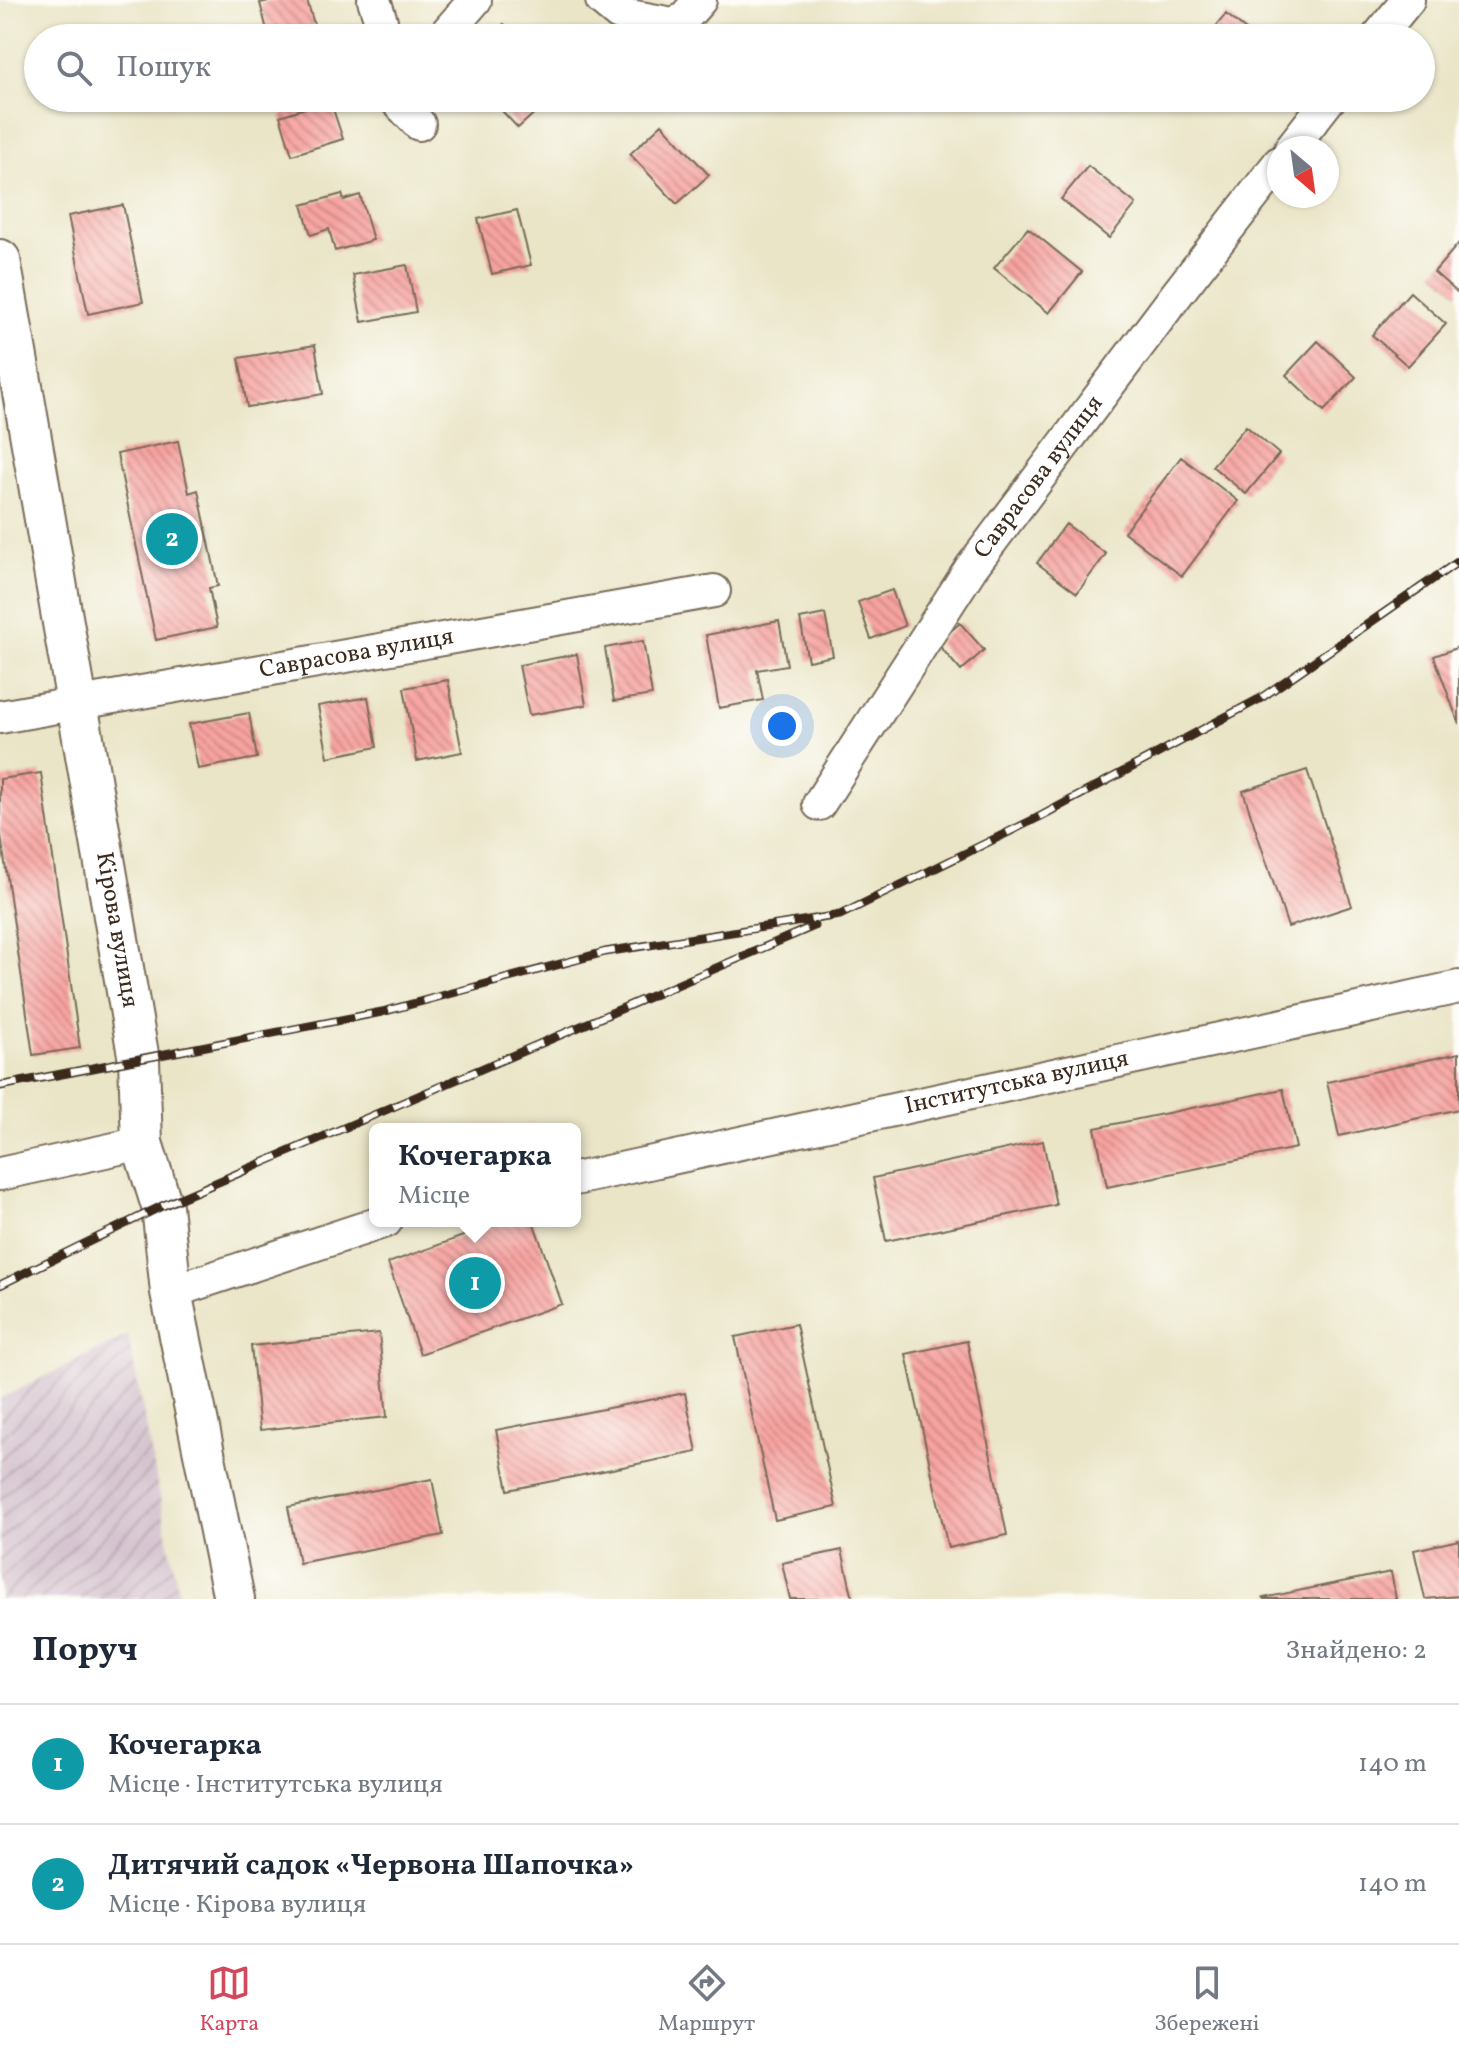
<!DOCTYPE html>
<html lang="uk">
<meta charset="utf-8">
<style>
:root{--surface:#fff;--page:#f2f2f3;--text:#1f2937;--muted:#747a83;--line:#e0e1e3;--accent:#d1495b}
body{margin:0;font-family:Vollkorn,serif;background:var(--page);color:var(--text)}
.compass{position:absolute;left:1267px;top:136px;width:72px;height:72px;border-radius:50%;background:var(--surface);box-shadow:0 2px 6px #0004;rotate:151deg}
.you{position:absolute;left:782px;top:726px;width:28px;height:28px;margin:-20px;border:6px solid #fff;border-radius:50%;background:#1a73e8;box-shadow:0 0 0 12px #1a73e833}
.badge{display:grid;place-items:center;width:52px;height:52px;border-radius:50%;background:var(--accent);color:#fff;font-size:26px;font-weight:700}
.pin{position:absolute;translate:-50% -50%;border:4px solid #fff;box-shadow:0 2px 8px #0006}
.popup{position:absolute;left:369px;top:1123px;width:212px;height:104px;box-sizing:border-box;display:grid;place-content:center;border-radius:12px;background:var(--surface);filter:drop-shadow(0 2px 6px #0005);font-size:26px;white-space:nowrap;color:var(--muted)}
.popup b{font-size:30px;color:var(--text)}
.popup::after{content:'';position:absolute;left:50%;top:100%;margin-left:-16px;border:16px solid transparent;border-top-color:var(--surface)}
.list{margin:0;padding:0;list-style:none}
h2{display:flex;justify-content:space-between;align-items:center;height:104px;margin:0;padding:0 32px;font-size:34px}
h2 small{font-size:26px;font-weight:400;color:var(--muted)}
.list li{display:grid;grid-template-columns:52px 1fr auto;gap:24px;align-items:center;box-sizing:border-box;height:120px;padding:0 32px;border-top:2px solid var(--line)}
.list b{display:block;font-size:30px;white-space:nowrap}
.list p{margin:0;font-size:26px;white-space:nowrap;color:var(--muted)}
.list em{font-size:26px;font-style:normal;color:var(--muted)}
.icon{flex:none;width:44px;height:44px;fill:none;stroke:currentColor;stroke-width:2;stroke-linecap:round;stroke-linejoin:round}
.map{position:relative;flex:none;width:1459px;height:1599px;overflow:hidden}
.search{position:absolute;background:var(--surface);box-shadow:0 2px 6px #0004;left:24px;right:24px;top:24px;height:88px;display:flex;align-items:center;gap:20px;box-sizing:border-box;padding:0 28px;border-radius:44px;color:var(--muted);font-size:30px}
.sheet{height:344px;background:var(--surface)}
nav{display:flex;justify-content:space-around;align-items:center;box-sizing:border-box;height:112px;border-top:2px solid var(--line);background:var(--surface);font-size:22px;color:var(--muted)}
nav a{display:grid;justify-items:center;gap:4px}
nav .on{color:var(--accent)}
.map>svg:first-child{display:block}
.industrial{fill:url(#industrial-furrows)}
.building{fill:url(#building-back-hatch)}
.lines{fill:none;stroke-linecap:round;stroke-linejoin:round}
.minor-casing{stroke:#786b59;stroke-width:36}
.major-casing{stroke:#786b59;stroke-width:44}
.minor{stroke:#fff;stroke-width:32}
.major{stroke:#fff;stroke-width:40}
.rail-casing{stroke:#3b2a1e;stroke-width:9}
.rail{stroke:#fdfcf7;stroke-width:6;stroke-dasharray:18;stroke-linecap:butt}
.labels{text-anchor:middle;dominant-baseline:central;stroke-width:6;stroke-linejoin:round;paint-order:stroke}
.street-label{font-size:24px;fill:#3b2a1e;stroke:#fdfcf7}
</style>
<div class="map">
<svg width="1459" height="1599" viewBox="0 0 1459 1599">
<defs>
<pattern id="industrial-furrows" width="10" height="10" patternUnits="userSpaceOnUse" patternTransform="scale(2)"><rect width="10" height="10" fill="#d1bdcb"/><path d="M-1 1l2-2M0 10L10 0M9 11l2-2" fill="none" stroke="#ab9aa4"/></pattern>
<pattern id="building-back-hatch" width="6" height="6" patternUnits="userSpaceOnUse" patternTransform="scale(2)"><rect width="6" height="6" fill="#f7a3a0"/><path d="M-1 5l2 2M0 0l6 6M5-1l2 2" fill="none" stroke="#c98582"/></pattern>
</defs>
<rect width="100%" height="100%" fill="#fdfcf7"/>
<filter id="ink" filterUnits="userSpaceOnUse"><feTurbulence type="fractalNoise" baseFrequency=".0125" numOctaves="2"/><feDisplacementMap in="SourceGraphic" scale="16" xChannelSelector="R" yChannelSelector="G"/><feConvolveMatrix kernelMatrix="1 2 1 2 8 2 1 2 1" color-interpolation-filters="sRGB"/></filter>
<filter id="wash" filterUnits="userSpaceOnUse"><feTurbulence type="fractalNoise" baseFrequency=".006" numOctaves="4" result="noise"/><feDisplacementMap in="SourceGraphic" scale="32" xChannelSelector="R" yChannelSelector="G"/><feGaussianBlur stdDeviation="1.8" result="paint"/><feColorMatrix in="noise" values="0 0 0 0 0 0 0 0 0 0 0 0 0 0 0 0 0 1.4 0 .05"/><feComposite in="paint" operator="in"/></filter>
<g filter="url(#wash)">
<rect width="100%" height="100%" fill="#eae5c7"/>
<path class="industrial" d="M 128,1335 L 180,1599 L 0,1599 L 0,1399 Z"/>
<g id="blocks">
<path class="building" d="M 273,0 L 307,0 L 318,38 L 269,38 L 260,3 Z
M 1226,14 L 1256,38 L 1207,38 Z
M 504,24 L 517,38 L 488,38 Z
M 490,98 L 551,98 L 518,128 Z
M 330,100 L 343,139 L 292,155 L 280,116 Z
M 662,124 L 709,175 L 677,204 L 630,154 Z
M 1088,166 L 1136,204 L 1109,238 L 1061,199 Z
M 342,194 L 344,200 L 360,195 L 373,240 L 335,251 L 329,229 L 311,235 L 302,205 Z
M 123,205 L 143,302 L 88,314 L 68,216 Z
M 517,210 L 531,265 L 492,274 L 478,219 Z
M 1028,228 L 1082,272 L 1049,313 L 994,268 Z
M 1459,243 L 1459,294 L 1434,272 Z
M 407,265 L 416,312 L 362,322 L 353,275 Z
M 1410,292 L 1446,324 L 1408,366 L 1372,335 Z
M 1318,341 L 1356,377 L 1324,411 L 1286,375 Z
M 315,345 L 323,394 L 247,407 L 239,358 Z
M 1246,426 L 1279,454 L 1246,494 L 1212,466 Z
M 178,441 L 189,493 L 198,490 L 218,586 L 209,588 L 217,627 L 156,640 L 117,454 Z
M 1181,457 L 1238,501 L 1182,576 L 1124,532 Z
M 1066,524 L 1106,554 L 1077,593 L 1037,563 Z
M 892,590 L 905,626 L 871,639 L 858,602 Z
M 825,614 L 833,656 L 808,661 L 800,619 Z
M 779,621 L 787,665 L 757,670 L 763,700 L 719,708 L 706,635 Z
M 960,623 L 984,650 L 961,671 L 937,643 Z
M 643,641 L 652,695 L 614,701 L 605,648 Z
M 1459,647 L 1459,724 L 1434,656 Z
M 577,654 L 586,705 L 529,715 L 519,665 Z
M 448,680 L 462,752 L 417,761 L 404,688 Z
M 368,697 L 377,747 L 328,757 L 318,706 Z
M 249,713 L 257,758 L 198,769 L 189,724 Z
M 1307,770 L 1352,906 L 1288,927 L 1243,791 Z
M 41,773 L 80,1048 L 33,1055 L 0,829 L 0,779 Z
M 1459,1053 L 1459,1109 L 1339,1136 L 1327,1082 Z
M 1283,1089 L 1296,1148 L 1107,1187 L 1095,1128 Z
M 1043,1141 L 1056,1205 L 886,1241 L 873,1178 Z
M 505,1221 L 533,1221 L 562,1304 L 420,1354 L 388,1263 Z
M 796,1324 L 836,1507 L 775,1520 L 735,1337 Z
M 379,1333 L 387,1417 L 260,1430 L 251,1346 Z
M 967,1341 L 1007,1535 L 948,1548 L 906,1354 Z
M 685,1393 L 697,1452 L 508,1490 L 496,1430 Z
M 432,1479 L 443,1535 L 299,1563 L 288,1507 Z
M 1459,1540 L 1459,1596 L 1425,1599 L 1414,1550 Z
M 842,1550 L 853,1599 L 790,1599 L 782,1563 Z
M 1391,1572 L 1396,1599 L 1264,1599 L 1263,1598 Z"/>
</g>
</g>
<g filter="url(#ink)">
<use href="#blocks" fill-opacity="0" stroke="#786b59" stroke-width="2"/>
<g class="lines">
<defs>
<g id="minor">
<path d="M 374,0 L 381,21 L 382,38"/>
<path d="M 602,0 L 619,14 L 678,25 L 700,0"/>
<path d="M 442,38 L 475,0"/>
<path d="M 1377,38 L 1408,0"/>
<path d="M 394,98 L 419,124"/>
<path d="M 1291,148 L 1330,98"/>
<path id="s1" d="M 0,717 L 714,591"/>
<path id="s2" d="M 819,804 L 971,568 L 1177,294 L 1279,163"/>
<path d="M 0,1174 L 142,1143"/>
<path id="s3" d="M 575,1179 L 1459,987"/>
<path d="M 171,1292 L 386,1221"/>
</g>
<g id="major">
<path id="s4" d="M 0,260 L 139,1060 L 142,1143 L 162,1206 L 171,1292 L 234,1599"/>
</g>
</defs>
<use href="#minor" class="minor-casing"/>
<use href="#major" class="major-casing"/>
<use href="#minor" class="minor"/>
<use href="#major" class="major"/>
<defs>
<path id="rail" d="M 0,1086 L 382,1012 L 605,952 L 840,915 L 1041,816 L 1261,698 L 1459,561
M 0,1285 L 162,1206 L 814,926"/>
</defs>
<use href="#rail" class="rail-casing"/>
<use href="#rail" class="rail"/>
</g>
</g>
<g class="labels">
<g class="street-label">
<text stroke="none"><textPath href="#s2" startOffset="394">Саврасова вулиця</textPath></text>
<text stroke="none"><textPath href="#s1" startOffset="362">Саврасова вулиця</textPath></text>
<text stroke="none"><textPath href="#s4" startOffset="680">Кірова вулиця</textPath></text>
<text stroke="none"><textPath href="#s3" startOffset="452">Інститутська вулиця</textPath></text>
</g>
</g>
</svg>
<svg class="compass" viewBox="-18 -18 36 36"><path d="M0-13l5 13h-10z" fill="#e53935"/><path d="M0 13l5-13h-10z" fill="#747a83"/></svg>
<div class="you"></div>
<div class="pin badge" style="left:475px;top:1283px;background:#0f9aa8">1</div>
<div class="popup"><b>Кочегарка</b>Місце</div>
<div class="pin badge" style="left:172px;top:539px;background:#0f9aa8">2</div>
<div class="search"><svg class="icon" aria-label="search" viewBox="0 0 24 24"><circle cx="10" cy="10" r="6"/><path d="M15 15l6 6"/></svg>Пошук</div>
</div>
<section class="sheet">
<h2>Поруч<small>Знайдено: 2</small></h2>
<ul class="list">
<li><span class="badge" style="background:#0f9aa8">1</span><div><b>Кочегарка</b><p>Місце · Інститутська вулиця</p></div><em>140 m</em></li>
<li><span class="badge" style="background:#0f9aa8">2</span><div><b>Дитячий садок «Червона Шапочка»</b><p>Місце · Кірова вулиця</p></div><em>140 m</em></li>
</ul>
</section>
<nav>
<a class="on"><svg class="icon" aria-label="map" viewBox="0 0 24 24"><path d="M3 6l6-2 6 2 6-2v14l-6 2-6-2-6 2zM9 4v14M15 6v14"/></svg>Карта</a>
<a><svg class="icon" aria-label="directions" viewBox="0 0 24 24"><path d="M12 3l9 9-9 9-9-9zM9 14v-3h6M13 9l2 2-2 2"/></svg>Маршрут</a>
<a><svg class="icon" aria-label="saved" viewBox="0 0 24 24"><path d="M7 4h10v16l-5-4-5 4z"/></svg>Збережені</a>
</nav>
